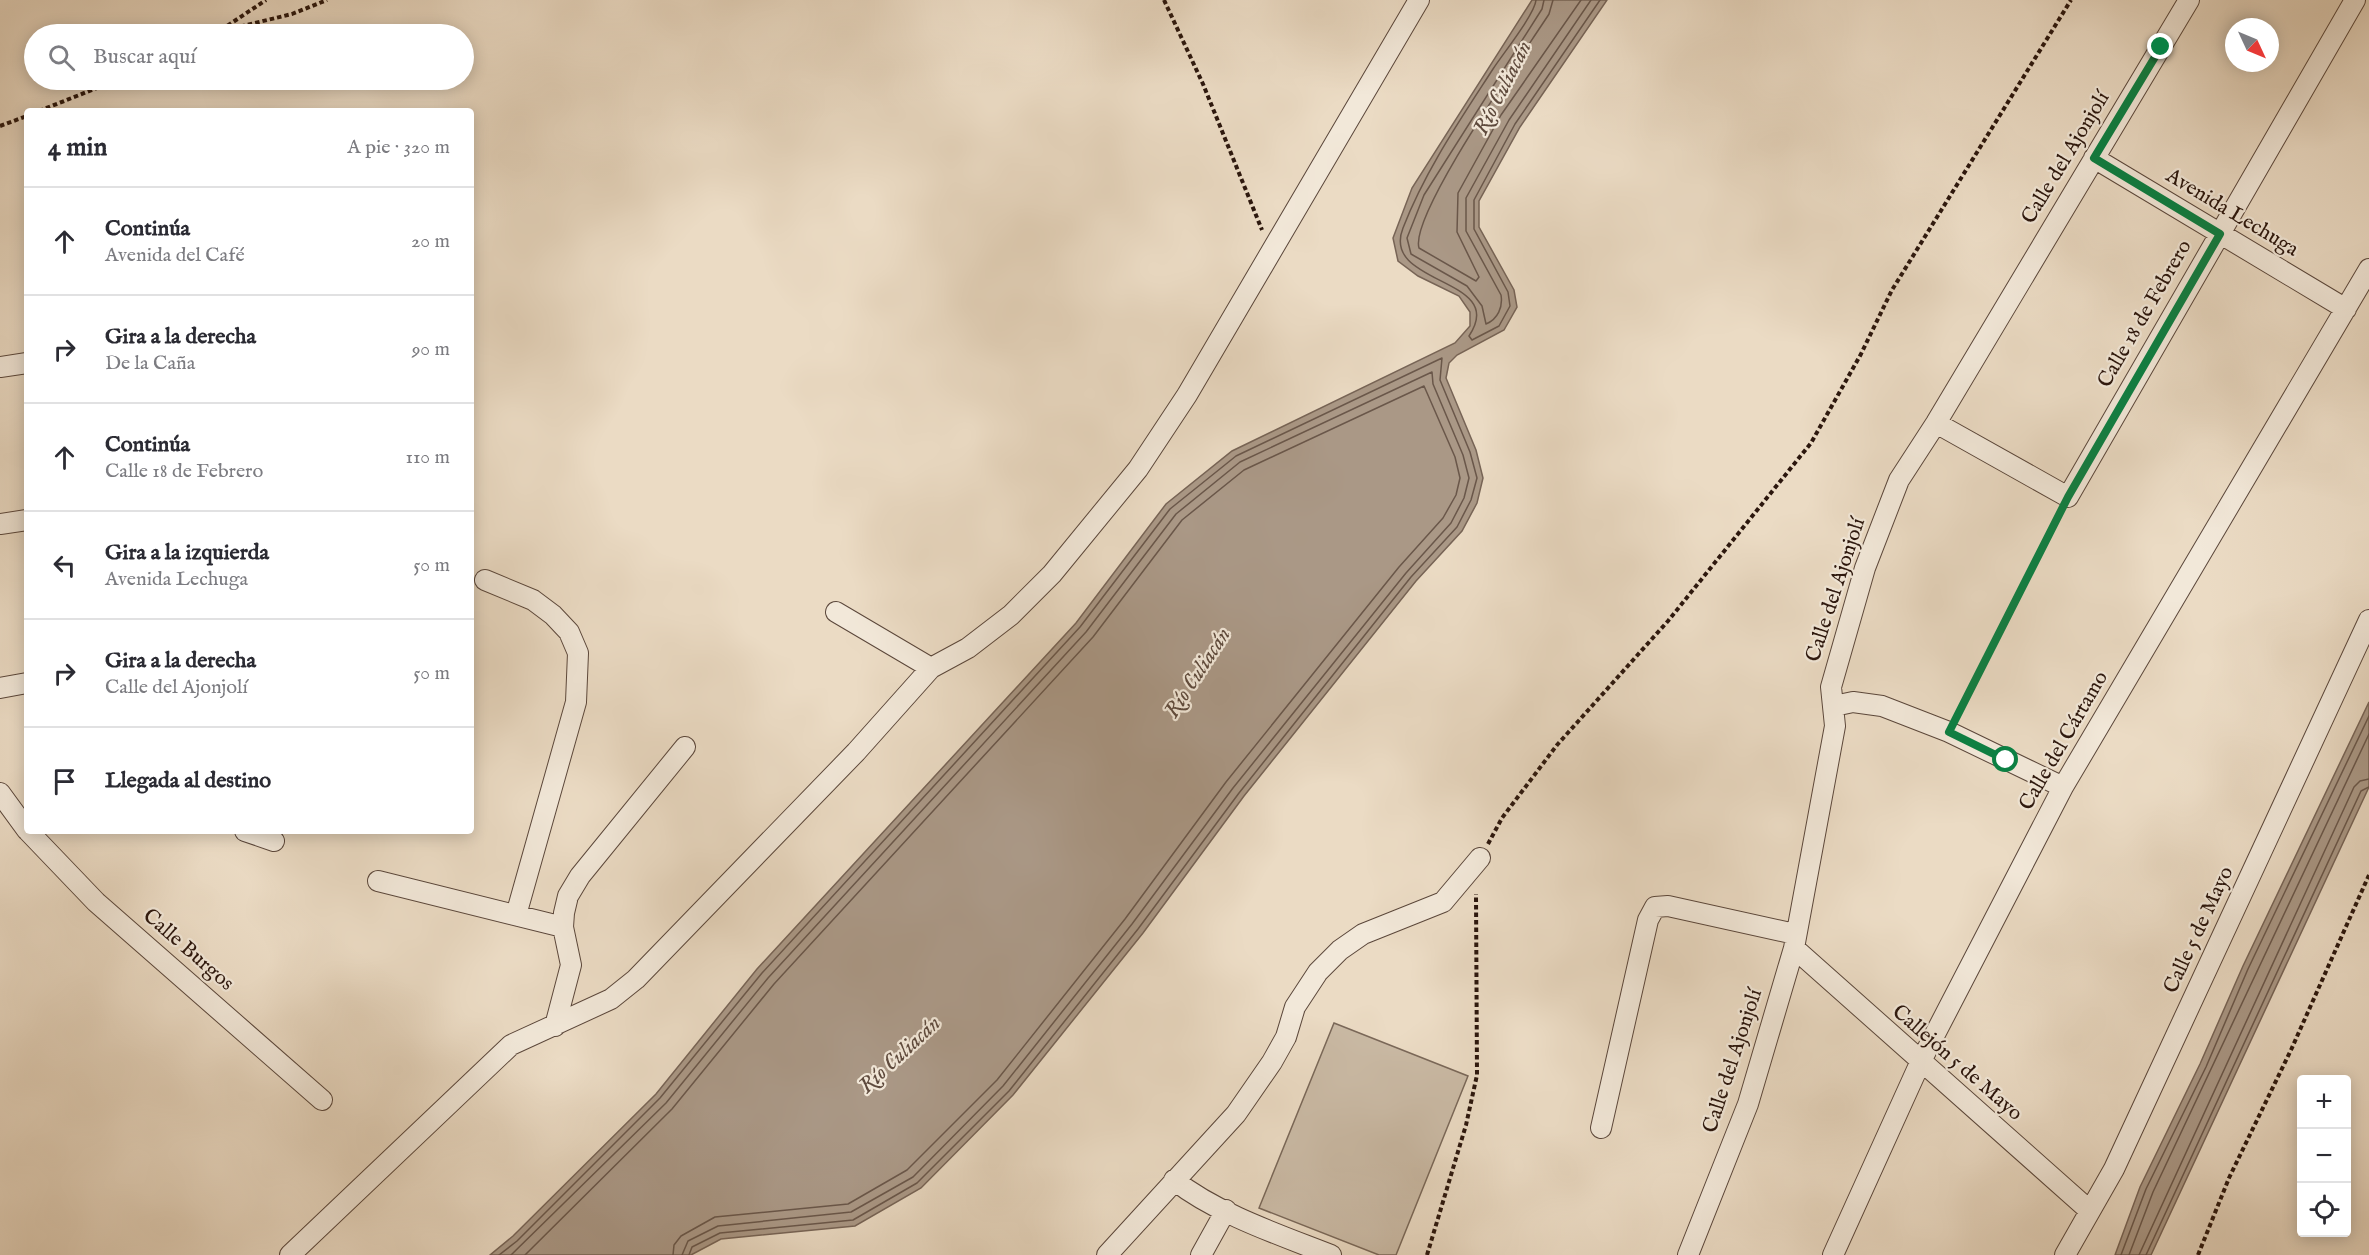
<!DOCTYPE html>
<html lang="es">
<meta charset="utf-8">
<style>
:root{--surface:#fff;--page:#f7f7f7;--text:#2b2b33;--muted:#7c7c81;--line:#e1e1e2}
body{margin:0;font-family:"IM FELL English",serif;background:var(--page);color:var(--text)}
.controls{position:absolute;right:18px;bottom:18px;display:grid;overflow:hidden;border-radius:6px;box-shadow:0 3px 15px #0003}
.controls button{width:54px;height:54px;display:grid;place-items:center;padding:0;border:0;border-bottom:2px solid var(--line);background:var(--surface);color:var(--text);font:30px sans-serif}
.compass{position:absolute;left:2225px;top:18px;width:54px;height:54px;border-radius:50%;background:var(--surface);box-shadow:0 3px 15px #0003;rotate:134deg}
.stop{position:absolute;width:18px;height:18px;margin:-14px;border:4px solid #0b8043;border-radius:50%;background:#fff}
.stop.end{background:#0b8043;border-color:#fff;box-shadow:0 2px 6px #0008}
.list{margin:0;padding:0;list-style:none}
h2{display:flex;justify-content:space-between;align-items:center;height:78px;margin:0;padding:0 24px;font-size:26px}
h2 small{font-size:20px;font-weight:400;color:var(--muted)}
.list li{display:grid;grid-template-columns:39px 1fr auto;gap:18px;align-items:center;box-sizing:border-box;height:108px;padding:0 24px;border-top:2px solid var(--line)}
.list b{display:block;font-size:22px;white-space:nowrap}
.list p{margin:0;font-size:20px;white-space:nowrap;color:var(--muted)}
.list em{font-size:20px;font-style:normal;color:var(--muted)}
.icon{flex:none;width:33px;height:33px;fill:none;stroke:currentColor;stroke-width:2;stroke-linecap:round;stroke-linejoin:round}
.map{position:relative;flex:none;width:2369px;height:1255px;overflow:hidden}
.search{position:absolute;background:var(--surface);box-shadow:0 3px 15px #0003;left:24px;top:24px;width:450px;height:66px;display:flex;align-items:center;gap:15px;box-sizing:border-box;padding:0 21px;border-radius:33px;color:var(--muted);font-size:22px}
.panel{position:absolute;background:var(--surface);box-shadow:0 3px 15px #0003;left:24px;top:108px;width:450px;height:726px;border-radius:6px}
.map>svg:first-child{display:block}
.green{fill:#cabaa5;stroke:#7a6859;stroke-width:1.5}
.water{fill:#aa9886;stroke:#776456;stroke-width:1.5}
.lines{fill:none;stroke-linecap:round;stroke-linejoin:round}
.shore{stroke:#6a574a;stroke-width:1.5}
.minor-casing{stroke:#5b473b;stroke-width:22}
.path{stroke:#2b160d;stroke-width:4;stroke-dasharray:4.5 3;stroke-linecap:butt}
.minor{stroke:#f2e8d9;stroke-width:20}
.route{stroke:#0b8043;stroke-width:8}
.labels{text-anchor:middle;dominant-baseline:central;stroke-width:4.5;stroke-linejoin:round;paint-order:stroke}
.street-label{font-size:21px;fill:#2b160d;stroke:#f2e8d9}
.water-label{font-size:22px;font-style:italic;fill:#5e4a3d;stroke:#f2e8d9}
</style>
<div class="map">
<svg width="2369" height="1255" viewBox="0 0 2369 1255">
<rect width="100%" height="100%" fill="#ebdbc4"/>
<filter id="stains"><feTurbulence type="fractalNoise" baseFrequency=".00333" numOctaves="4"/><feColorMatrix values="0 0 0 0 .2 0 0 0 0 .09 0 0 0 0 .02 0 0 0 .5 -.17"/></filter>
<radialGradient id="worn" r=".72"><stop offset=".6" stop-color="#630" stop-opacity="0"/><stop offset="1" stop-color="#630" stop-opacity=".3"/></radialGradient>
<path class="green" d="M 1334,1023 L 1468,1076 L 1396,1255 L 1379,1255 L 1259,1208 Z"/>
<path class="water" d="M 1532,0 L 1607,0 L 1520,127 L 1479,201 L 1479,227 L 1514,290 L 1517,307 L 1504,330 L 1457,355 L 1449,363 L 1446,378 L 1476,450 L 1483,478 L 1477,503 L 1462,531 L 1416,581 L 1244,796 L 1143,933 L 1013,1095 L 921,1188 L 855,1226 L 721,1239 L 691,1255 L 490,1255 L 513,1236 L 656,1094 L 757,969 L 1076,623 L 1166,504 L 1232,451 L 1455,343 L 1470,326 L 1470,312 L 1459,296 L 1418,276 L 1398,261 L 1393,238 L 1412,188 Z
M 2369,702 L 2369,787 L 2151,1255 L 2115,1255 L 2140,1187 L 2200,1064 L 2243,966 Z"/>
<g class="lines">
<path class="shore" d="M 1536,0 C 1535,14 1502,55 1493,69 C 1460,120 1425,171 1403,228 C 1380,286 1509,277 1469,336 L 1472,340 L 1499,326 L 1510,306 L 1508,292 L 1474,229 L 1474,200 L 1515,124 L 1600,0
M 1544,0 L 1542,9 L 1424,195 L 1407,238 L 1411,254 L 1467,286 L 1482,306 L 1486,324 C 1498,319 1503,307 1501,295 L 1466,231 L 1466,198 L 1509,120 L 1591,0
M 1553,0 L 1549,14 C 1526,50 1409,215 1419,248 L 1476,281 L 1479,277 L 1457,232 L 1458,193 L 1501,115 L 1581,0
M 499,1255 L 517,1241 L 660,1098 L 762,973 L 1080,627 L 1170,509 L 1236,456 L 1442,358 L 1440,380 L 1470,452 L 1477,478 L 1471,500 L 1457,527 L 1411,577 L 1239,793 L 1138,929 L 1009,1091 L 917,1183 L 853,1220 L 720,1233 L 692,1247 L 689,1255
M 511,1255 L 666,1103 L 768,978 L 1086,632 L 1176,514 L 1240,462 L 1432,372 L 1433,384 L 1463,455 L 1469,478 L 1464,498 L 1451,523 L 1406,573 L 1233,788 L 1132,924 L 1003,1086 L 913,1177 L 851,1212 L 718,1226 L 688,1241 L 682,1255
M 525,1255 L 672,1109 L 774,984 L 1093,637 L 1182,520 L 1244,470 L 1424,386 L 1455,457 L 1460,478 L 1456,495 L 1443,518 L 1399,567 L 1226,782 L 1125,919 L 997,1080 L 907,1170 L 848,1204 L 715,1217 L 681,1236 L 674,1245 L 673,1255
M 2121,1255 L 2146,1189 L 2206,1067 L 2248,969 L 2369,716
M 2129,1255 L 2153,1192 L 2369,734
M 2139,1255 L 2354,787 L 2360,781 L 2369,779
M 2146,1255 L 2361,791 L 2369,787"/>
<defs>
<path id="minor" d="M 2094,158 L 2346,309
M 0,367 L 27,363
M 1936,423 L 2068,497 L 2355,0
M 0,524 L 27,520
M 485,580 L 533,600 L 553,615 L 569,632 L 578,653 L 576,702 L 516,915
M 836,612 L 931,668
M 0,688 L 27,683
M 1834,706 L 1853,702 L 1882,706 L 1949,732 L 2063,787
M 0,793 L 27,830
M 28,831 L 96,902 L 322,1100
M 245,831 L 274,841
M 378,881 L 563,927
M 1794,948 L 2090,1211
M 555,1026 L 571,965 L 563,927 L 564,913 L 568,896 L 580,876 L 685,747
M 1601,1128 L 1648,920 L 1655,907 L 1668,906 L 1795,934
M 1174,1180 C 1217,1214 1280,1235 1331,1255
M 290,1255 L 511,1045 L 611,999 L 636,979 L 856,752 L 931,668 L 968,648 L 1011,615 L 1052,574 L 1138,469 L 1187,395 L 1419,0
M 1107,1255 L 1236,1114 L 1272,1062 L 1286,1037 L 1295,1007 L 1318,972 L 1340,950 L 1363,934 L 1443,902 L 1480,858
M 1201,1255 L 1226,1210
M 1688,1255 L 1748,1104 L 1794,948 L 1835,726 L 1831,687 L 1865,568 L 1899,480 L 1936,423 L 2189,0
M 1833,1255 L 1920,1063 L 2063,787 L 2369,269
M 2065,1255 L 2114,1169 L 2369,620"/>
</defs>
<use href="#minor" class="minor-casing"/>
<path class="path" d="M 1164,0 L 1203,84 L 1262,230
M 226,30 L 292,14 L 327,0
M 215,34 L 266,0
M 39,111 L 117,80
M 0,126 L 27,116
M 1957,716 L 2061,511
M 1488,844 L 1502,818 L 1557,745 L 1668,621 L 1811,443 L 1861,354 L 1892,290 L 2071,0
M 1427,1255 L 1466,1125 L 1477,1075 L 1476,894
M 2198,1255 L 2229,1178 L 2291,1050 L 2369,875"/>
<use href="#minor" class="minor"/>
</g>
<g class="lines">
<path class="route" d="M 2006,760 L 1949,732 L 2068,497 L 2220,234 L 2094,158 L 2161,47"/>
</g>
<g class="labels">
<g class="street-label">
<text transform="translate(2066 158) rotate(-59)">Calle del Ajonjolí</text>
<text transform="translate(2232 213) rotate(31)">Avenida Lechuga</text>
<text transform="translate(2145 314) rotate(-60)">Calle 18 de Febrero</text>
<text transform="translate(1836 590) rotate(-72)">Calle del Ajonjolí</text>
<text transform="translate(2064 741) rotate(-60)">Calle del Cártamo</text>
<text transform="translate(2199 930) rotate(-65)">Calle 5 de Mayo</text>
<text transform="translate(188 950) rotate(41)">Calle Burgos</text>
<text transform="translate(1733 1061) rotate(-72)">Calle del Ajonjolí</text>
<text transform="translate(1957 1063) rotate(41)">Callejón 5 de Mayo</text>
</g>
<g class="water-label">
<text transform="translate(1503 88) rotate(-63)">Río Culiacán</text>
<text transform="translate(1198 673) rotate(-57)">Río Culiacán</text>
<text transform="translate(900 1055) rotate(-43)">Río Culiacán</text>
</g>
</g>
<rect width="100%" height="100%" filter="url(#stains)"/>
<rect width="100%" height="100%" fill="url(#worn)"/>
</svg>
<div class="controls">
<button>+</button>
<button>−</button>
<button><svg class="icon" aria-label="locate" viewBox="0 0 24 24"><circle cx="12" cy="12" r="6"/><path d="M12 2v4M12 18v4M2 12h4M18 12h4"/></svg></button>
</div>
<svg class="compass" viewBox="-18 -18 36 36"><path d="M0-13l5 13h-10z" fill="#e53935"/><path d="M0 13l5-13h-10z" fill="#7c7c81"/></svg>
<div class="stop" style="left:2006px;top:760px"></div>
<div class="stop end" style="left:2161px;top:47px"></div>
<div class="search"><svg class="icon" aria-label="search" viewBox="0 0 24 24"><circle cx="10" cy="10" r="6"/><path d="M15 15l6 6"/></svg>Buscar aquí</div>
<section class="panel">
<h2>4 min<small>A pie · 320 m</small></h2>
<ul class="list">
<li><svg class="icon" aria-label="ahead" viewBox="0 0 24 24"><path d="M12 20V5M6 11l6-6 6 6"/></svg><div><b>Continúa</b><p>Avenida del Café</p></div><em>20 m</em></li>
<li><svg class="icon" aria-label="right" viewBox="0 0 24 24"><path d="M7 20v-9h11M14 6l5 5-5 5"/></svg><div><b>Gira a la derecha</b><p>De la Caña</p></div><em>90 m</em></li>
<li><svg class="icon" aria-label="ahead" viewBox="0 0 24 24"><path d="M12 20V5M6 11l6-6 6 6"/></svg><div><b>Continúa</b><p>Calle 18 de Febrero</p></div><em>110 m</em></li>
<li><svg class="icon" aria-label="left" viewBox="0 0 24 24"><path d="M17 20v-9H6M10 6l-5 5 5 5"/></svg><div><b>Gira a la izquierda</b><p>Avenida Lechuga</p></div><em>50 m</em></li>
<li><svg class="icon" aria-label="right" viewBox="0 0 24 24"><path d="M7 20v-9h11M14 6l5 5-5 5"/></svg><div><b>Gira a la derecha</b><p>Calle del Ajonjolí</p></div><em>50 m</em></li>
<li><svg class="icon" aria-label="arrive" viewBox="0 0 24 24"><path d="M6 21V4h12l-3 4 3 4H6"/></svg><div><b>Llegada al destino</b></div></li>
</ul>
</section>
</div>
